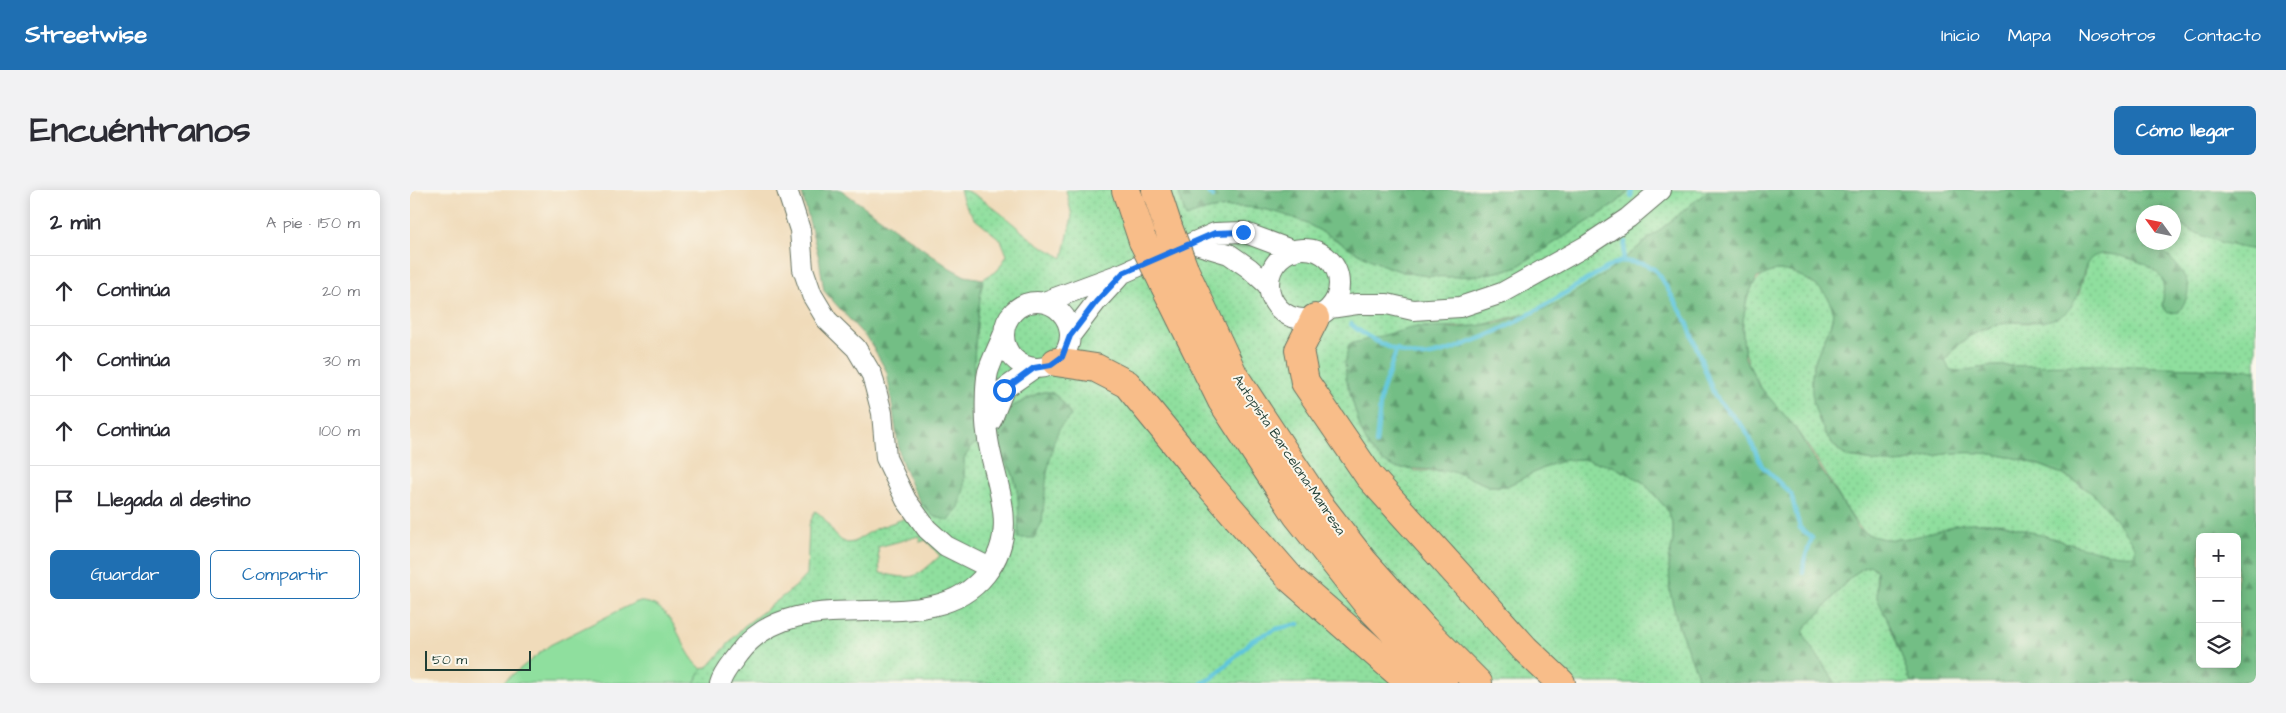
<!DOCTYPE html>
<html lang="es">
<meta charset="utf-8">
<style>
:root{--surface:#fff;--page:#f2f2f3;--text:#2b2b33;--muted:#7c7c81;--line:#e1e1e2;--accent:#1f6fb2}
body{margin:0;font-family:"Architects Daughter",sans-serif;background:var(--page);color:var(--text)}
.controls{position:absolute;right:15px;bottom:15px;display:grid;overflow:hidden;border-radius:8px;box-shadow:0 2px 12px #0003}
.controls button{width:45px;height:45px;display:grid;place-items:center;padding:0;border:0;border-bottom:1px solid var(--line);background:var(--surface);color:var(--text);font:25px sans-serif}
.compass{position:absolute;left:1726px;top:15px;width:45px;height:45px;border-radius:50%;background:var(--surface);box-shadow:0 2px 12px #0003;rotate:303deg}
.scale{position:absolute;left:15px;bottom:12px;width:106px;box-sizing:border-box;padding-left:5px;border:2px solid #1f3d34;border-top:0;font-size:14px;line-height:18px;white-space:nowrap;color:#1f3d34;-webkit-text-stroke:4px #fbf7ec;paint-order:stroke}
.stop{position:absolute;width:15px;height:15px;margin:-11px;border:4px solid #1a73e8;border-radius:50%;background:#fff}
.stop.end{background:#1a73e8;border-color:#fff;box-shadow:0 1px 5px #0008}
.list{margin:0;padding:0;list-style:none}
h2{display:flex;justify-content:space-between;align-items:center;height:65px;margin:0;padding:0 20px;font-size:21px}
h2 small{font-size:16px;font-weight:400;color:var(--muted)}
.list li{display:grid;grid-template-columns:32px 1fr auto;gap:15px;align-items:center;box-sizing:border-box;height:70px;padding:0 20px;border-top:1px solid var(--line)}
.list b{display:block;font-size:19px;white-space:nowrap}
.list em{font-size:16px;font-style:normal;color:var(--muted)}
.actions{display:flex;gap:10px;padding:15px 20px}
.actions a{flex:1;padding:11px 0;border:1px solid var(--accent);border-radius:8px;text-align:center;font-size:18px;color:var(--accent)}
.actions .main{background:var(--accent);color:#fff}
.icon{flex:none;width:28px;height:28px;fill:none;stroke:currentColor;stroke-width:2;stroke-linecap:round;stroke-linejoin:round}
.map{position:relative;flex:none;width:1846px;height:493px;overflow:hidden;border-radius:8px}
header{display:flex;align-items:center;gap:30px;box-sizing:border-box;height:70px;padding:0 25px;background:var(--accent);color:#fff}
header strong{font-size:24px}
nav{display:flex;gap:28px;margin-inline-start:auto;font-size:18px}
.intro{display:flex;align-items:center;justify-content:space-between;box-sizing:border-box;height:120px;padding:0 30px}
h1{margin:0;font-size:35px}
.button{padding:12px 22px;border-radius:8px;background:var(--accent);color:#fff;font-size:18px;font-weight:700}
main{display:flex;gap:30px;padding:0 30px}
aside{flex:1;background:var(--surface);border-radius:8px;box-shadow:0 2px 12px #0003}
.map>svg:first-child{display:block}
.grass{fill:url(#grass-dots);stroke:#578e69;fill-rule:evenodd}
.forest{fill:url(#forest-firs);stroke:#497e5c;fill-rule:evenodd}
.garden{fill:#8fdf9e;stroke:#578e69}
.lines{fill:none;stroke-linecap:round;stroke-linejoin:round}
.stream{stroke:#5fc6dc;stroke-width:4.5}
.minor-casing{stroke:#687463;stroke-width:22}
.highway-casing{stroke:#687463;stroke-width:30}
.minor{stroke:#fff;stroke-width:20}
.highway{stroke:#f8bd89;stroke-width:28}
.highway-bridge-casing{stroke:#687463;stroke-width:30;stroke-linecap:butt}
.highway-bridge{stroke:#f8bd89;stroke-width:28}
.route{stroke:#1a73e8;stroke-width:6}
.labels{text-anchor:middle;dominant-baseline:central;stroke-width:4;stroke-linejoin:round;paint-order:stroke}
.street-label{font-size:14px;fill:#1f3d34;stroke:#fbf7ec}
</style>
<header>
<strong>Streetwise</strong>
<nav><a>Inicio</a><a>Mapa</a><a>Nosotros</a><a>Contacto</a></nav>
</header>
<div class="intro"><h1>Encuéntranos</h1><a class="button">Cómo llegar</a></div>
<main>
<aside>
<h2>2 min<small>A pie · 150 m</small></h2>
<ul class="list">
<li><svg class="icon" aria-label="ahead" viewBox="0 0 24 24"><path d="M12 20V5M6 11l6-6 6 6"/></svg><div><b>Continúa</b></div><em>20 m</em></li>
<li><svg class="icon" aria-label="ahead" viewBox="0 0 24 24"><path d="M12 20V5M6 11l6-6 6 6"/></svg><div><b>Continúa</b></div><em>30 m</em></li>
<li><svg class="icon" aria-label="ahead" viewBox="0 0 24 24"><path d="M12 20V5M6 11l6-6 6 6"/></svg><div><b>Continúa</b></div><em>100 m</em></li>
<li><svg class="icon" aria-label="arrive" viewBox="0 0 24 24"><path d="M6 21V4h12l-3 4 3 4H6"/></svg><div><b>Llegada al destino</b></div></li>
</ul>
<div class="actions"><a class="main">Guardar</a><a>Compartir</a></div>
</aside>
<div class="map">
<svg width="1846" height="493" viewBox="0 0 1846 493">
<defs>
<pattern id="grass-dots" width="8" height="8" patternUnits="userSpaceOnUse" patternTransform="scale(1.25)"><rect width="8" height="8" fill="#8fdf9e"/><path d="M2 2h.1M6 6h.1" fill="none" stroke="#7bc089" stroke-width="1.8" stroke-linecap="round"/></pattern>
<pattern id="forest-firs" width="22" height="20" patternUnits="userSpaceOnUse" patternTransform="scale(1.25)"><rect width="22" height="20" fill="#73be85"/><path d="M5 1l3.5 6h-7zM16 11l3.5 6h-7z" fill="#5e9c6e"/></pattern>
</defs>
<rect width="100%" height="100%" fill="#fbf7ec"/>
<filter id="ink" filterUnits="userSpaceOnUse"><feTurbulence type="fractalNoise" baseFrequency=".02" numOctaves="2"/><feDisplacementMap in="SourceGraphic" scale="10" xChannelSelector="R" yChannelSelector="G"/><feConvolveMatrix kernelMatrix="1 2 1 2 8 2 1 2 1" color-interpolation-filters="sRGB"/></filter>
<filter id="wash" filterUnits="userSpaceOnUse"><feTurbulence type="fractalNoise" baseFrequency=".0096" numOctaves="4" result="noise"/><feDisplacementMap in="SourceGraphic" scale="20" xChannelSelector="R" yChannelSelector="G"/><feGaussianBlur stdDeviation="1.12" result="paint"/><feColorMatrix in="noise" values="0 0 0 0 0 0 0 0 0 0 0 0 0 0 0 0 0 1.4 0 .05"/><feComposite in="paint" operator="in"/></filter>
<g filter="url(#wash)">
<rect width="100%" height="100%" fill="#f0dbba"/>
<path class="grass" d="M 550,0 C 569,0 607,39 623,50 C 632,57 643,62 653,68 L 662,26 L 656,0 L 768,0 L 776,27 C 820,9 865,16 907,39 C 931,52 955,69 981,78 C 1016,91 1073,89 1108,76 L 1204,15 L 1221,0 L 1299,0 L 1199,81 L 1141,117 L 1068,136 L 1006,137 L 940,205 L 946,222 L 1004,281 L 1043,281 L 1079,296 L 1097,296 L 1140,275 L 1156,270 L 1172,269 L 1202,276 L 1233,292 L 1256,318 L 1263,334 L 1263,351 L 1259,368 L 1260,402 L 1268,435 L 1287,483 L 1288,493 L 284,493 L 292,479 L 299,476 L 333,437 L 385,397 L 397,384 L 399,335 L 405,321 C 419,328 420,347 437,353 L 444,352 L 465,339 L 493,329 L 511,313 L 523,326 L 554,299 L 554,268 L 564,254 C 597,261 606,283 609,315 L 632,332 C 634,308 636,257 650,237 C 652,233 657,229 661,226 C 638,184 628,207 596,219 C 587,214 572,208 566,200 C 559,191 570,104 573,89 L 588,80 L 597,65 L 591,50 L 565,29 L 554,13 ZM 509,346 L 510,352 L 516,350 L 530,366 C 503,390 505,390 470,383 L 468,357 Z
M 1764,32 C 1790,47 1816,54 1846,60 L 1846,180 L 1688,175 L 1582,176 L 1550,181 L 1540,180 L 1535,171 C 1548,147 1577,136 1603,132 C 1609,132 1617,134 1623,132 C 1633,130 1658,111 1669,104 L 1677,72 L 1684,65 C 1703,62 1737,68 1750,85 C 1756,94 1754,106 1752,116 L 1769,122 L 1745,57 L 1738,53 L 1764,52 Z
M 1366,80 C 1379,80 1390,85 1401,92 C 1442,119 1414,140 1404,174 C 1397,201 1410,251 1436,266 C 1439,268 1446,268 1450,269 C 1459,270 1468,273 1477,273 C 1494,274 1512,268 1529,265 C 1580,256 1646,273 1685,306 C 1701,319 1713,340 1726,356 L 1725,366 C 1691,368 1648,348 1615,340 C 1605,337 1596,333 1586,333 C 1548,331 1491,363 1456,343 C 1445,337 1417,285 1408,271 C 1400,259 1391,246 1382,234 C 1376,226 1368,219 1362,212 C 1338,183 1328,155 1335,118 C 1339,98 1346,86 1366,80 Z
M 1460,375 L 1467,381 C 1463,405 1474,419 1482,441 C 1489,458 1495,475 1501,493 L 1426,493 L 1397,451 L 1393,442 C 1399,432 1407,427 1414,418 C 1428,402 1440,383 1460,375 Z"/>
<path class="forest" d="M 391,0 L 431,0 L 540,78 L 555,86 L 573,89 C 570,104 559,191 566,200 C 572,208 587,214 596,219 C 629,207 638,184 661,226 L 650,237 L 644,251 L 637,283 L 632,332 L 624,348 L 608,348 C 609,308 613,264 564,254 L 554,268 L 554,299 L 549,317 L 539,331 L 523,326 L 511,313 L 502,298 L 490,267 L 477,182 L 460,152 L 414,101 L 409,68 Z
M 768,0 L 1221,0 L 1204,15 L 1108,76 C 1073,89 1016,91 981,78 C 954,69 931,52 907,39 C 865,16 820,9 776,27 Z
M 1299,0 L 1846,0 L 1846,60 C 1813,55 1793,47 1764,32 L 1764,22 L 1734,22 L 1733,35 L 1731,42 L 1734,52 C 1748,52 1776,81 1778,96 C 1779,106 1774,114 1769,122 L 1758,123 L 1752,116 C 1754,102 1756,90 1745,81 C 1735,73 1722,69 1710,66 C 1656,52 1686,110 1647,128 C 1633,133 1619,132 1605,132 C 1579,134 1548,147 1535,171 L 1540,180 L 1550,181 L 1582,176 L 1688,175 L 1846,180 L 1846,492 L 1501,493 L 1484,444 L 1467,408 L 1467,381 L 1460,375 C 1440,383 1428,402 1414,418 C 1407,427 1399,432 1393,442 L 1397,451 L 1426,493 L 1288,493 L 1287,483 L 1268,435 L 1260,402 L 1259,368 L 1263,351 L 1263,334 L 1256,318 L 1233,292 L 1202,276 L 1172,269 L 1156,270 L 1140,275 L 1097,296 L 1079,296 L 1043,281 L 986,278 L 971,270 L 959,257 L 951,241 L 936,189 L 935,172 L 939,154 L 1006,137 L 1050,138 L 1086,133 L 1141,117 L 1199,81 ZM 1366,80 C 1379,80 1390,85 1401,92 C 1447,122 1406,147 1402,185 C 1400,202 1404,218 1410,233 C 1415,244 1425,259 1436,266 C 1439,268 1446,268 1450,268 C 1459,270 1468,273 1476,273 C 1494,274 1512,268 1529,265 C 1578,256 1652,273 1688,309 C 1702,323 1712,341 1725,356 L 1725,365 C 1697,368 1642,348 1613,339 C 1603,337 1594,333 1583,333 C 1571,333 1557,332 1545,335 C 1515,344 1479,360 1449,339 L 1383,235 L 1350,197 L 1335,168 L 1332,137 L 1337,107 L 1347,88 ZM 1790,347 L 1827,347 L 1827,474 L 1790,474 Z"/>
<path class="garden" d="M 226,412 C 267,409 267,460 292,479 L 284,493 L 92,493 L 140,455 Z"/>
<g class="lines">
<path class="stream" d="M 796,0 L 803,7
M 1221,6 L 1222,0
M 1213,71 L 1215,52
M 941,134 C 956,148 991,166 1013,166 C 1030,165 1048,157 1064,151 C 1114,132 1157,100 1204,74 L 1213,71 L 1234,74 L 1244,79 L 1250,86 L 1277,132 L 1305,207 L 1335,239 L 1352,276 L 1381,304 L 1390,338 L 1402,348 L 1394,371 L 1393,383
M 966,254 L 971,205 L 987,159
M 792,493 L 802,488 L 843,450 L 866,439 L 889,434"/>
</g>
</g>
<g filter="url(#ink)">
<g class="lines">
<defs>
<path id="minor" d="M 377,0 L 390,40 L 393,79 L 402,105 L 417,130 L 446,158 L 462,185 L 472,223 L 476,268 L 496,310 L 517,339 L 536,356 L 580,378
M 782,53 L 819,64 L 839,78 L 859,96
M859 94a35 35 0 1 1 70 0a35 35 0 1 1-70 0Z
M 634,112 L 713,83 L 805,43 L 833,42 L 884,61
M594 145a33 33 0 1 1 66 0a33 33 0 1 1-66 0Z
M 920,118 L 947,114 L 977,114 L 1003,120 L 1050,117 L 1092,103 L 1176,56 L 1218,28 L 1251,0
M 660,146 L 686,112 L 710,86
M 581,231 L 594,199 L 624,178
M 310,493 C 313,482 321,474 328,464 C 390,382 518,458 576,384 C 613,337 582,291 577,242 C 575,229 575,195 578,182 C 582,169 589,156 594,143"/>
<path id="highway" d="M 716,0 L 733,51
M 746,0 L 758,37
M 774,79 L 824,186 L 908,313 L 953,371 L 1014,439 L 1068,493
M 753,92 L 812,211 L 887,325 L 959,416 L 1033,493
M 905,128 L 889,160 L 895,192 L 959,286 L 1115,459 L 1151,493
M 646,172 L 686,178 L 717,194 L 802,298 L 881,389 L 1000,493"/>
</defs>
<use href="#minor" class="minor-casing"/>
<use href="#highway" class="highway-casing"/>
<use href="#minor" class="minor"/>
<use href="#highway" class="highway"/>
<defs>
<path id="highway-bridge" d="M 758,37 L 774,79
M 733,51 L 753,92"/>
</defs>
<use href="#highway-bridge" class="highway-bridge-casing"/>
<use href="#highway-bridge" class="highway-bridge"/>
</g>
</g>
<g class="lines" filter="url(#ink)">
<path class="route" d="M 594,200 L 624,178 L 641,175 L 652,167 L 660,146 L 686,112 L 713,83 L 805,43 L 833,42"/>
</g>
<g class="labels">
<g class="street-label">
<text transform="translate(879 265) rotate(56)">Autopista Barcelona-Manresa</text>
</g>
</g>
</svg>
<div class="controls">
<button>+</button>
<button>−</button>
<button><svg class="icon" aria-label="layers" viewBox="0 0 24 24"><path d="M12 4l9 5-9 5-9-5zM3 14l9 5 9-5"/></svg></button>
</div>
<svg class="compass" viewBox="-18 -18 36 36"><path d="M0-13l5 13h-10z" fill="#e53935"/><path d="M0 13l5-13h-10z" fill="#7c7c81"/></svg>
<div class="scale">50 m</div>
<div class="stop" style="left:594px;top:200px"></div>
<div class="stop end" style="left:833px;top:42px"></div>
</div>
</main>
